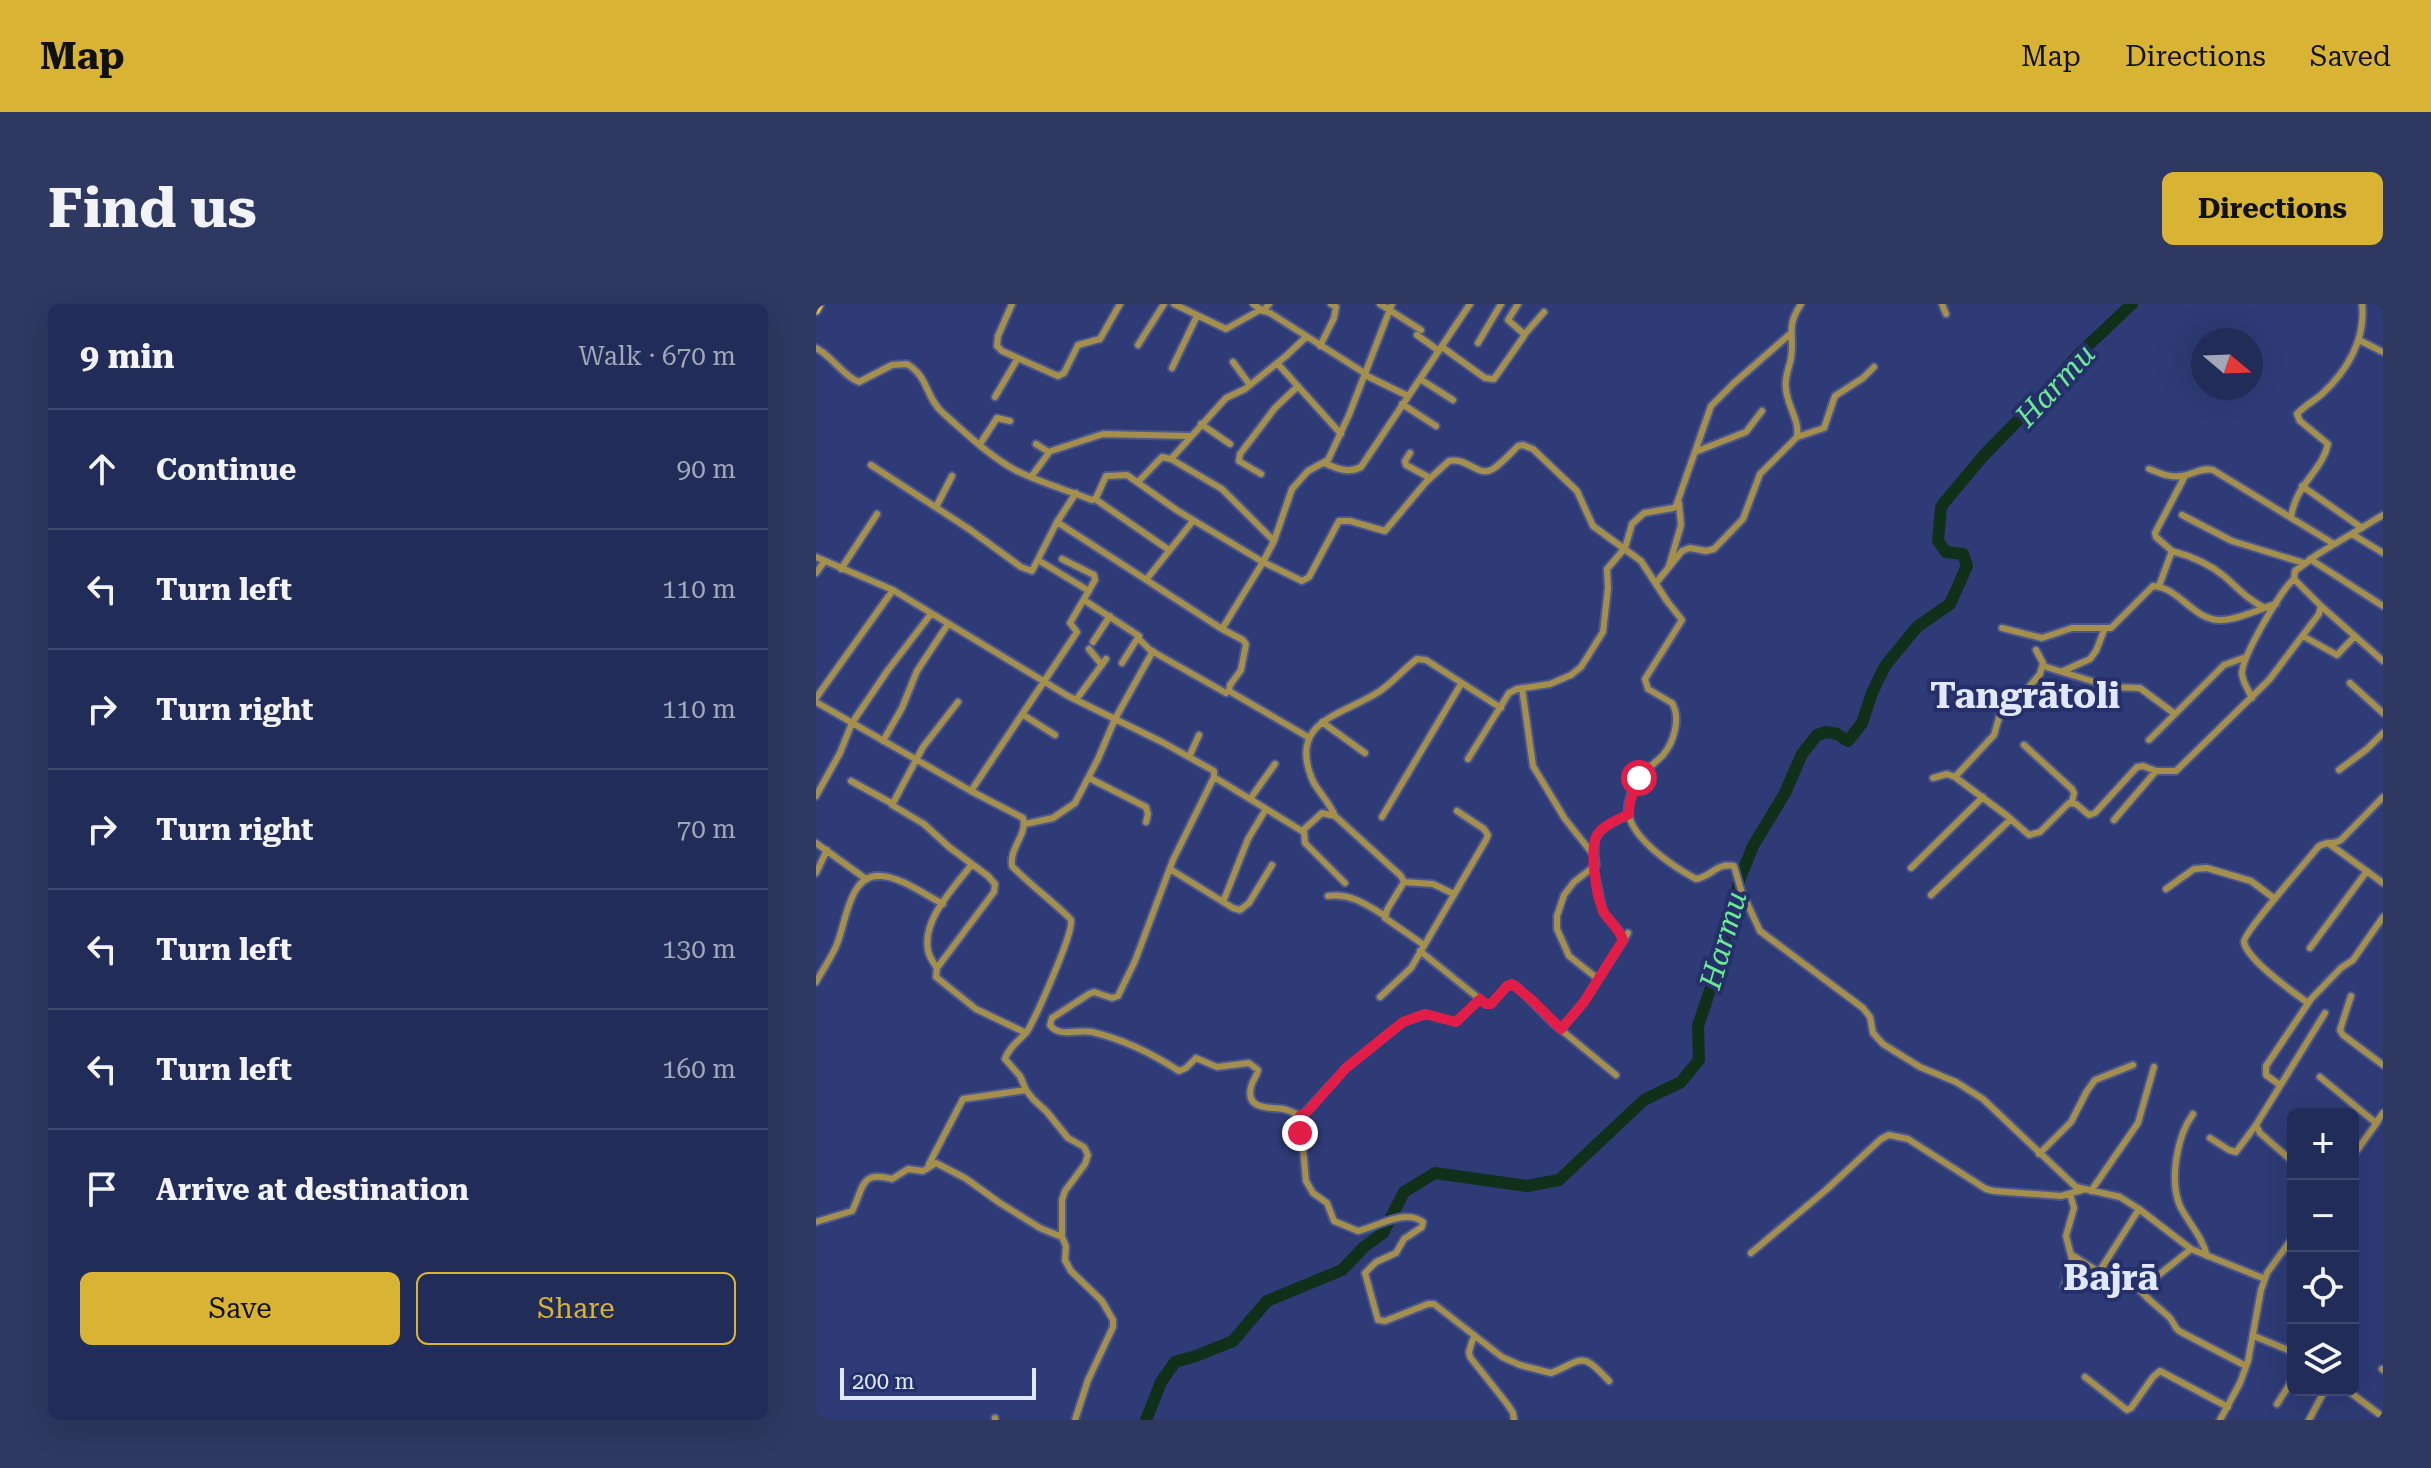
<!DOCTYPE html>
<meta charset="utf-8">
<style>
:root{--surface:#222c58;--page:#2e3861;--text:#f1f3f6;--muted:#a2a7ba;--line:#3f486e;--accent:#d9b334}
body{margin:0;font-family:"Roboto Serif",serif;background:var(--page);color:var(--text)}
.controls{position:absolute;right:24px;bottom:24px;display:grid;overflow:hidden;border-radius:12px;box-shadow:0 8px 32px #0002}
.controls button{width:72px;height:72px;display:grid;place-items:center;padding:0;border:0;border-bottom:2px solid var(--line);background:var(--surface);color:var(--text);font:40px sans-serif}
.compass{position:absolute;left:1375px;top:24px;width:72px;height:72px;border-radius:50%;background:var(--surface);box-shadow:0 8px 32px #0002;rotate:109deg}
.scale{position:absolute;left:24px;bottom:20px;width:196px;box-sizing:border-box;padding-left:8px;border:4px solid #e1e8fe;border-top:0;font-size:22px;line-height:28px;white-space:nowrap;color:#e1e8fe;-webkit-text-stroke:6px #25306a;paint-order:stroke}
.stop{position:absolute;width:24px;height:24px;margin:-18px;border:6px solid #e11d48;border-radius:50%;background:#fff}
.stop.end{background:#e11d48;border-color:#fff;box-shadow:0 2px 8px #0008}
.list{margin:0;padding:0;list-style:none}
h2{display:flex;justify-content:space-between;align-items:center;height:104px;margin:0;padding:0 32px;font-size:34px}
h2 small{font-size:26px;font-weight:400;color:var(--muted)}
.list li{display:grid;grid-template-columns:52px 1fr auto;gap:24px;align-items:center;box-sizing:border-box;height:120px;padding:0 32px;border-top:2px solid var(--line)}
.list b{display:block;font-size:30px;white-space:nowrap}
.list em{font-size:26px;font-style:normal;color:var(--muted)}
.actions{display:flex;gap:16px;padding:24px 32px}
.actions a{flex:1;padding:18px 0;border:2px solid var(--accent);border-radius:12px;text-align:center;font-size:28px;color:var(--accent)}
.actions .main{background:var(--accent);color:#111}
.icon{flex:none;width:44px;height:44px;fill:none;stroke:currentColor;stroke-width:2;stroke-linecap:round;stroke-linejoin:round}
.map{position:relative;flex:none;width:1567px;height:1116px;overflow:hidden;border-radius:12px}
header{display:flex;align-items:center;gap:48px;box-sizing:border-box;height:112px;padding:0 40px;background:var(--accent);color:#111}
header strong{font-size:38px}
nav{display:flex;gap:44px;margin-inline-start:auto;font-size:28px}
.intro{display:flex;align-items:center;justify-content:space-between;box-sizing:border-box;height:192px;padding:0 48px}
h1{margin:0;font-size:56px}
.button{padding:20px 36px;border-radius:12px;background:var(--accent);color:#111;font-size:28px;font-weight:700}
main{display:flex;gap:48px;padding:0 48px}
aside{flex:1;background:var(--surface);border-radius:12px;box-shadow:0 8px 32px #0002}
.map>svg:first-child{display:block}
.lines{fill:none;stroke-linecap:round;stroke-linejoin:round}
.river{stroke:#10301a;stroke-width:12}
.minor-casing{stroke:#4b578c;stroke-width:10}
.secondary-casing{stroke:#4b578c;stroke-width:13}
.minor{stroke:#a48f4d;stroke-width:6}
.secondary{stroke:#ddb948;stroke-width:9}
.route{stroke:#e11d48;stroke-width:10}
.labels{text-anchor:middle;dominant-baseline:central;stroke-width:8;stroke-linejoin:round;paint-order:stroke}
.water-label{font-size:30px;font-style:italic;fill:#6aeb92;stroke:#25306a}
.district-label{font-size:36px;font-weight:bold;fill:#e1e8fe;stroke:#25306a}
</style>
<header>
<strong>Map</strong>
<nav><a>Map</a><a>Directions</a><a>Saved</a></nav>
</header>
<div class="intro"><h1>Find us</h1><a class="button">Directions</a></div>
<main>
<aside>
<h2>9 min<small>Walk · 670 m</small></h2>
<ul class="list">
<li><svg class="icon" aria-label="ahead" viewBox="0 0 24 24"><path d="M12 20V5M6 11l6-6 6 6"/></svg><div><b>Continue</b></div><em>90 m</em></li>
<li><svg class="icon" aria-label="left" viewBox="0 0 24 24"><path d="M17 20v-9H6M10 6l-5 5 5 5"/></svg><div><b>Turn left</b></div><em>110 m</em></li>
<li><svg class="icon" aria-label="right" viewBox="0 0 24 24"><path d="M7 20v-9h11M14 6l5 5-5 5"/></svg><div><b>Turn right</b></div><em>110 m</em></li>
<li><svg class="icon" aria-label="right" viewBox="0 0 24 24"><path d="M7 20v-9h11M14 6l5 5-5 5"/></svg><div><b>Turn right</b></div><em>70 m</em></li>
<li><svg class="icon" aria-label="left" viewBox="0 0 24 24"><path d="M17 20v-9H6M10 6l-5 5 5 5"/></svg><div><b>Turn left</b></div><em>130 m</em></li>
<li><svg class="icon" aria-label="left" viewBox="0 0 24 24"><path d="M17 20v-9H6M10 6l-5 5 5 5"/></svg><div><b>Turn left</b></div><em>160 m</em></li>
<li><svg class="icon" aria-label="arrive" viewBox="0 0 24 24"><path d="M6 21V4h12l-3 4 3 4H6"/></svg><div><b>Arrive at destination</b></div></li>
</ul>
<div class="actions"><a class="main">Save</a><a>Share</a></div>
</aside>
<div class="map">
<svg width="1567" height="1116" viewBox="0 0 1567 1116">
<rect width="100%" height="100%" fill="#2e3b76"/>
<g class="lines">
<path class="river" d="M 330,1116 L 345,1078 L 359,1058 L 380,1052 L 417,1037 L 451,997 L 526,966 L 548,943 L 567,929 L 588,888 L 619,869 L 711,882 L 743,876 L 828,796 L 865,778 L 883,756 L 882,722 L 904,656 L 924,574 L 937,542 L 969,489 L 986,450 L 1001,431 L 1010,428 L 1021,430 L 1032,437 L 1046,419 L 1056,389 L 1069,362 L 1101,323 L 1134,300 L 1151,262 L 1147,250 L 1130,248 L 1122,237 L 1125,204 L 1127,200 L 1168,151 L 1227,91 L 1263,50 L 1316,0"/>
<defs>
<path id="minor" d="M 196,0 L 182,32 L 181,42 L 186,47 L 242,72 L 248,69 L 262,41 L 284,35 L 304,0
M 358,0 L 410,25 L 444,6 L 454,9 L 550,70
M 437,0 L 447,7 L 453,0
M 564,0 L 605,26
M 1126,0 L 1130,10
M 601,31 L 623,47
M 708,31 L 728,8
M 1543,36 L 1567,48
M 662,39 L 685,0
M 322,41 L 348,0
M 504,42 L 518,14 L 520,3 L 515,0
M 626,43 L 669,74 L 678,75 L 708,32 L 707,29 L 692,16 L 702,0
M 0,44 C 16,52 27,72 43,78 L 76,61 L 91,60 C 113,73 109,93 127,109 C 150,129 174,153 201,167 C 225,179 251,186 276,196 L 280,194 L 290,172 L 311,171 L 362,207 L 447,258 L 486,277 L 493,273 L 523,217 L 534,217 L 569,227 L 610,178 L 633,157 C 652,153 662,174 677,165 C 686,159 694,150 702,142 L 707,141 L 717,145 L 761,187 L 777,222 L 825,257 L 851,297 L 866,316 L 829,375 L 832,385 L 856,399 C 865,414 858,438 847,451 C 839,460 827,466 821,477 C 817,484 811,498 812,507 C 815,535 858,563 880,575 C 897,572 899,559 918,562 L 925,586 L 944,627 L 1047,704 L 1054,713 L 1057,729 L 1067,740 L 1104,763 L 1140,778 L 1167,795 L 1260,883 L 1304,893 L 1323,905 L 1375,945 L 1449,975
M 417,58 L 434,81
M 461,59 L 525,130
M 356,64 L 381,12
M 549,71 L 592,92
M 604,75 L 637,96
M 179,93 L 202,54
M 586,100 L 620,122
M 385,120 L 414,140
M 981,133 L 1008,124 L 1019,92 L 1047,74 L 1058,63
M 164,140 L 181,114 L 194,117
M 232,148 L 287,130 L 373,132
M 879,148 L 930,128 L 946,107
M 594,149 L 589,157 L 590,161 L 614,174
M 355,155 L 410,94 L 429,85 L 470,52 L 490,33
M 508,159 C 520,164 532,170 545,163 L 654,0
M 55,161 L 153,225 L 205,263 L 216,267 L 241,218
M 1333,165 C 1344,169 1354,174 1365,172 C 1377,171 1385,163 1397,166 L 1518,240
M 445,170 L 423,157 L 424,150 L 459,104 L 482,82
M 215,173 L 232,150 L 231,147 L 220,140
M 322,178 L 346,153 L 355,155 L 406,185 L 458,237
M 1486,182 L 1546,224
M 260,189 L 241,218 L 406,325 L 427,336 L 430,340 L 425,366 L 414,381 L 413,387 L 492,433
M 279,195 L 353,246
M 120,203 L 136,172
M 1366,211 L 1416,237 L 1488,259
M 1475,214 C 1479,180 1506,168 1512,140 L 1484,117 L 1481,110 C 1488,102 1498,97 1506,90 C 1531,67 1550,35 1546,0
M 1536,230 L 1567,249
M 1356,247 C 1375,252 1392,259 1408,272 C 1422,284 1432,296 1449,304
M 0,253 L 77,286 L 252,392 L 346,438 L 398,467 L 398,473 L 357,556 L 319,657 L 302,692 L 296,694 L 278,688 L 273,690 L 236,714 L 234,721 C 243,734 262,725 276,728 C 306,735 337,750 363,767 L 370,764 L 380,754 L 401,763 L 433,759 L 442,766 C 441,773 436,776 435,783 C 429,807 456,803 467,805 C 473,806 480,810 486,812 L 530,764 L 587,718 L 610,710 L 640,718 L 664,695
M 1494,255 L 1567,302
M 222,256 L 273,287
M 853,262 L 865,221 L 863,199
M 25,265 L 61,210
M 0,269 L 8,258
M 330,276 L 377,217
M 840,279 L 866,247 L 874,244 L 890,247 L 898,245 L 927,215 L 944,170 L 981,133 C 984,117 971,101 970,85 C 968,74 973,65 975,54 C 979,30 969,25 985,0
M 1343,282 L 1356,247 L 1340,233 L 1339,229 L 1369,172
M 268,296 L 323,332 L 306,359
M 1505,302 L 1567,357
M 1186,324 L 1226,334 L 1256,324 L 1295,324 L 1337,282 C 1363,283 1377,316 1404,316 C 1422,316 1443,305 1460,300
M 406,325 L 447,258 L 458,237 L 476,185 L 492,167 L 512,156 L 533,111 L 576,0
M 1487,332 L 1521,351 L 1539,332
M 323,335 L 334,346 L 410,389
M 277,338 L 294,312
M 273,345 L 286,361
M 1227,362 L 1295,383 L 1324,384 L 1359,410
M 1247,367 L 1274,355 L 1280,347 L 1289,324
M 1534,379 L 1567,409
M 706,384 L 717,462 L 749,515 L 776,549
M 0,394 L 77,286
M 1436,394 C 1433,387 1427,379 1426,370 C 1425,354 1465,286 1478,275
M 260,396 L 290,355
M 0,398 L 155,487 L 261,328 L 254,319 L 279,276 L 278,271 L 246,255
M 142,398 L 107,443 L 76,501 L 108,520 L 133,543 L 172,572 L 179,580 L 178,588 L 121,664 L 120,673 L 160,705 L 210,729
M 206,410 L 239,431
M 506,418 L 549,449
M 1333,436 L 1408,361 L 1430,353
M 67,437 L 86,404 L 101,367 L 132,320
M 1208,441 L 1256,485 L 1258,489 L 1256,498
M 373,453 L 383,431
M 652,455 L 693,389 L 701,385 L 734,380 L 755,371 L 765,363 L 787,328 L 792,284 L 791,265 L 809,244 L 816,220 L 828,209 L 857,204 L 860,202 L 895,102 L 918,79 L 974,30
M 1523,466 L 1551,445 L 1567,429
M 398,473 L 486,527 L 506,509 L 519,512 L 585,572 L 588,578 L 571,606 L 569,614 L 608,641
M 1139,473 L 1178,431 L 1185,407 L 1200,398 L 1224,370 L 1227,359 L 1220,346
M 273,474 L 330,503 L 332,510 L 330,518
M 1117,474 L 1131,470 L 1139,473 L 1190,511 L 1213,531 L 1224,528 L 1253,499 L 1260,500 L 1273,511 L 1279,509 L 1321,463 L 1327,462 L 1340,467 L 1360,467 L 1453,376 L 1503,310 L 1505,302 L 1478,275 L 1479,267 L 1502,250 L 1567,211
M 35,477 L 77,500
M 155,487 L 207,514 C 212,530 193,544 196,562 C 204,572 254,612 255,616 C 258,629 220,712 212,726 C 205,736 193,742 189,755 L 204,772 L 210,786 L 217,795 L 231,808 L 252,834 L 268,843 L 272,851 L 269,860 L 249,887 L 246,896 L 246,933 L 250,942 L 249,956 L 255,967 L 286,997 L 297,1016 L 297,1023 L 272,1076 L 259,1116
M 0,492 L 24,449 L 36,419 L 72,366 L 115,310
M 434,495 L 459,460
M 519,512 C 513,497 501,487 496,475 C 472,416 526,412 564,387 C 577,378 588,365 601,355 L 610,356 L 685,404
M 566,513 L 645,380
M 1298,516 L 1340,467
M 209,520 L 237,514 L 259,499 L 282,455 L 299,415 L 337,347
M 488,527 L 489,539 L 529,579
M 0,539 L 50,575
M 1512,539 L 1567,579
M 1095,564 L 1167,493
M 354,565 L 417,604 L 424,606 L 433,599 L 456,561
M 778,565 L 787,608 L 803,627 L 807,636
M 0,569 L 11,546
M 588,578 L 617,580 L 638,590
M 1350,585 L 1378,565 L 1391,564 L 1435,577 L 1459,595
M 1115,591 L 1195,515
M 512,592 C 535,589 551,601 569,612
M 407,598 L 432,535 L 450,505
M 1494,644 L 1551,567
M 604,647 L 670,700 L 675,700 L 691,682 L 700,682 L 738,720 L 800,771
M 121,664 C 117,658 113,653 112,646 C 106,615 139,583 156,560
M 782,675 L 753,652 L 741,625 L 741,612 L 748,591 L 758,578 L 780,561 C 774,525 785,526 813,510
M 0,678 C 7,665 16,653 21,640 C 30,619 33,569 65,572 C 85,573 109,591 127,600
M 1535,692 L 1524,726 L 1527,731 L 1567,761
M 564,693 L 595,664 L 670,536 L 672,531 L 668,525 L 641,507
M 1492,699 C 1477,688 1431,656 1428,638 C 1427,629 1492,556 1502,543 C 1510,537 1517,541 1525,536 L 1567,493
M 745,725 L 768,698 L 812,629
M 1504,773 L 1560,819 L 1567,809
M 1464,781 L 1450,771 L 1450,762 L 1495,695 L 1525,664 L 1537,656 L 1567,613
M 1377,810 C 1361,832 1353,876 1364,902 C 1373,920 1386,932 1391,952
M 484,812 L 490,877 L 497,889 L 511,899 L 518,917 L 542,927 C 561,923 588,904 607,918 L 606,923 L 588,935 L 580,949 L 560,958 L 549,969 L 562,1016 L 569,1017 L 612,1000 L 618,1000 L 686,1053 L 704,1061 L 735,1069 C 767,1056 765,1046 793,1077
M 1394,834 L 1413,846 L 1420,848 L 1440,821
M 1223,850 L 1255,818 L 1271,787 L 1279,776 L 1317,761
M 1537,852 L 1562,817
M 1477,858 L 1444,829 L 1440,821 L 1509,709
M 113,860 L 147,795 L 210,786
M 1275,887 L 1322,819 L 1338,763
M 0,918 L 36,907 C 48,885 43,866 76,875 L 92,865 L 107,867 L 120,859 L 149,874 L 184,899 L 224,924 L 246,933
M 935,949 L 1010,886 L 1065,835 L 1073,831 L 1092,835 L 1170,885 L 1178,887 L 1245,892 L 1266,886
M 1256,951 L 1302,980 L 1322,984 L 1334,978 L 1375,945
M 1283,968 L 1323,905
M 1248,983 L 1257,959 L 1250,932 L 1258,904 L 1254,890
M 1322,984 C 1331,995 1341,1002 1352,1012 C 1358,1017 1357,1022 1363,1027 L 1430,1062
M 658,1031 L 653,1048 L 654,1053 L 692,1101 L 697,1109 L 698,1116
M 1438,1032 L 1477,1048
M 1566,1065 L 1567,1066
M 1269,1073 L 1311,1106 L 1315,1104 L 1337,1073 L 1344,1067 L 1412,1103
M 1531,1086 L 1567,1113
M 1461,1100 L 1477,1075
M 179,1114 L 179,1116
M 1404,1116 L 1424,1079 L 1432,1057 L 1445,986 L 1451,969 L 1477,933
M 1493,1116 L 1509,1086"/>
<path id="secondary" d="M 0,6 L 3,0"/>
</defs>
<use href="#minor" class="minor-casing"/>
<use href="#secondary" class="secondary-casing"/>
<use href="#minor" class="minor"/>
<use href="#secondary" class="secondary"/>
</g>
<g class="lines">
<path class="route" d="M 484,829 L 484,812 L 491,808 L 530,764 L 587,718 L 609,710 L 640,718 L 664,695 L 670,700 L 675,700 L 691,682 L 696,680 L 716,696 L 745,725 L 768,698 L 807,636 C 803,625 795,619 789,610 C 780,596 773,544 781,531 C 787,521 803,515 813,510 L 814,498 L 823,474"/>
</g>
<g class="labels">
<g class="water-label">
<text transform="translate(1239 81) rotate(-47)">Harmu</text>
<text transform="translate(907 636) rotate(-74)">Harmu</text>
</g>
<g class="district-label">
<text x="1209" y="392">Tangrātoli</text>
<text x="1295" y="974">Bajrā</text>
</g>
</g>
</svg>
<div class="controls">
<button>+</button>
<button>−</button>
<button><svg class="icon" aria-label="locate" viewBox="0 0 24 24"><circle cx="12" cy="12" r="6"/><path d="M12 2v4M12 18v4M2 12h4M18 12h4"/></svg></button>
<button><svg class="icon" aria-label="layers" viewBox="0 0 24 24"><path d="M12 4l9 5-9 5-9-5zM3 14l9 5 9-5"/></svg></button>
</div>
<svg class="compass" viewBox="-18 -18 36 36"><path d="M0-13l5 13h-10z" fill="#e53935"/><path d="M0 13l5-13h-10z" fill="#a2a7ba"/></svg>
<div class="scale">200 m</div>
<div class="stop" style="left:823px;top:474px"></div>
<div class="stop end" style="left:484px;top:829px"></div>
</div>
</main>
